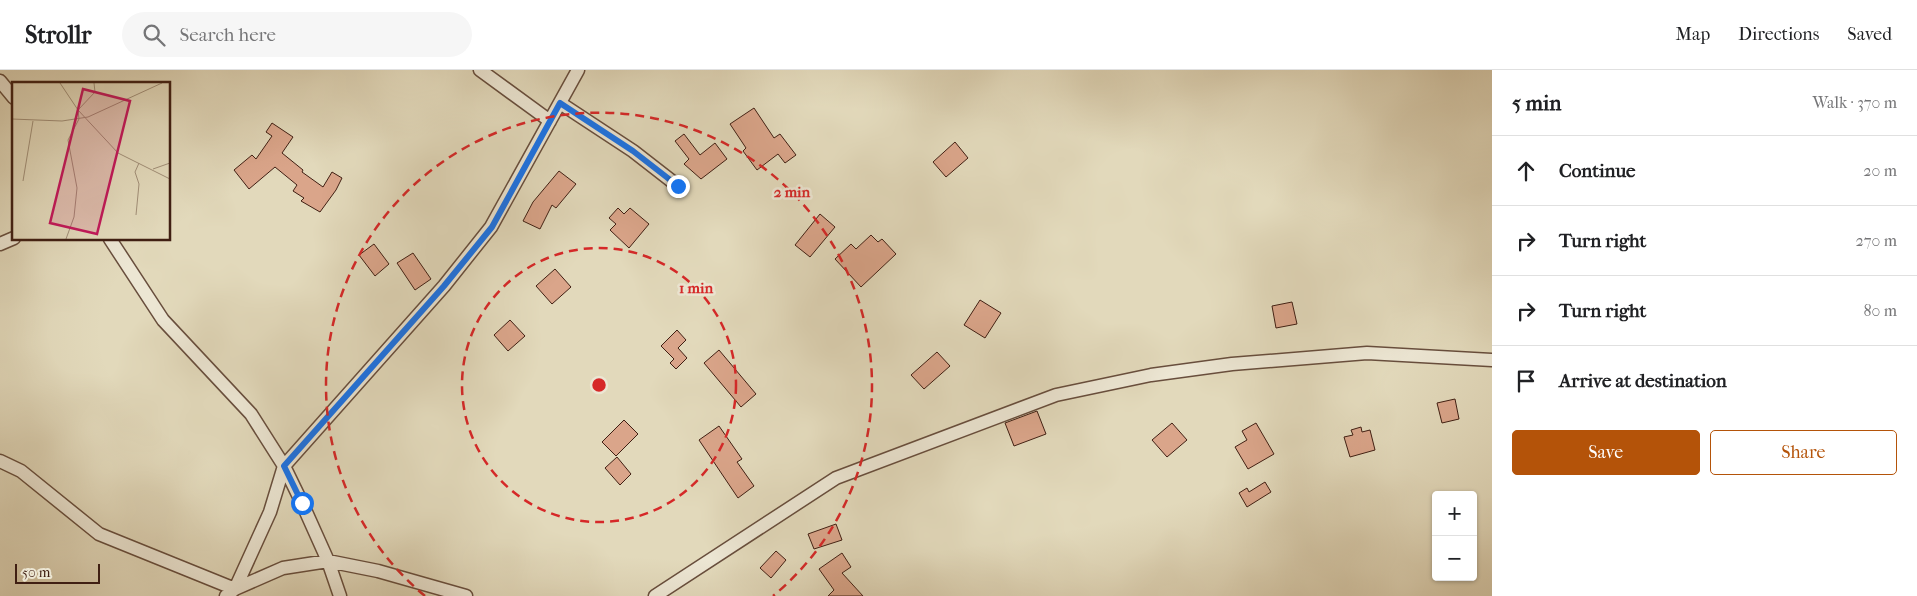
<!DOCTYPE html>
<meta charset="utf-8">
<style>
:root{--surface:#fff;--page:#f6f6f6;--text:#202124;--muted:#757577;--line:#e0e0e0;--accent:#b45309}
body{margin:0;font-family:"IM FELL French Canon",serif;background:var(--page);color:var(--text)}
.controls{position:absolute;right:15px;bottom:15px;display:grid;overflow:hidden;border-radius:5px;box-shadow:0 1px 4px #0004}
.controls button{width:45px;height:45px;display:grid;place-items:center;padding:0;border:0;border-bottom:1px solid var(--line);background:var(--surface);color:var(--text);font:25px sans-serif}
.scale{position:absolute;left:15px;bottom:12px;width:85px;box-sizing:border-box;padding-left:5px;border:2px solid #401f13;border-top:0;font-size:14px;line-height:18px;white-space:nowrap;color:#401f13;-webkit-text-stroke:4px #ece6d3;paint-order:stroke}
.stop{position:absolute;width:15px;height:15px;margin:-11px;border:4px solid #1a73e8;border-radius:50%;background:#fff}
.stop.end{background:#1a73e8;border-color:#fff;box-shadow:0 1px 5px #0008}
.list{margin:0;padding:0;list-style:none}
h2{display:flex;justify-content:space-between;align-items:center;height:65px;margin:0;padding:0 20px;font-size:21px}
h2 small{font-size:16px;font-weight:400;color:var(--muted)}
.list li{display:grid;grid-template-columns:32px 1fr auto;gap:15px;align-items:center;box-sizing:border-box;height:70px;padding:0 20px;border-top:1px solid var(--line)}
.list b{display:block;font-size:19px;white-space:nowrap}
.list em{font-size:16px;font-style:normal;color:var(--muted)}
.actions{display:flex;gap:10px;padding:15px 20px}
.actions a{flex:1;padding:11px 0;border:1px solid var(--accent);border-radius:5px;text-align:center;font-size:18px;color:var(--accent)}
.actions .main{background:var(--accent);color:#fff}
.icon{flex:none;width:28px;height:28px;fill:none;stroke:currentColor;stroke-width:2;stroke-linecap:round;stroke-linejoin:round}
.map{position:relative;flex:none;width:1492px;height:526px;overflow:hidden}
header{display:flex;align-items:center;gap:30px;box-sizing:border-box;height:70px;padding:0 25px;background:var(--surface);border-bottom:1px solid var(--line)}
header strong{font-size:24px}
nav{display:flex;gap:28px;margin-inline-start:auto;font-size:18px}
.search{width:350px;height:45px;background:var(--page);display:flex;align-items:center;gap:12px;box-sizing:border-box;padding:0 18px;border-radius:28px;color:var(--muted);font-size:19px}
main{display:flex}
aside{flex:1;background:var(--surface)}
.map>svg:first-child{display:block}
.building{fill:#daa58a;stroke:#401f13}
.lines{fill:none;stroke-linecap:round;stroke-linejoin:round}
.street-casing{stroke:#684e3d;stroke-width:15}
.street{stroke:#ece6d3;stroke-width:12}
.route{stroke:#1a73e8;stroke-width:6}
.ring{fill:none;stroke:#d62828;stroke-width:2.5;stroke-dasharray:9 6}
.inset-road{fill:none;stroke:#a18f78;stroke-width:1}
.view{fill:#c2185b;fill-opacity:0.15;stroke:#c2185b;stroke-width:2.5}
.inset-edge{fill:none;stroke:#401f13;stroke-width:2.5}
.centre{fill:#d62828;stroke:#ece6d3;stroke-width:2.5}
.ring-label{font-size:15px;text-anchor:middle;font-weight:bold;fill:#d62828;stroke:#ece6d3;stroke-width:5;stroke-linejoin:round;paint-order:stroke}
</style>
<header>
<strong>Strollr</strong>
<div class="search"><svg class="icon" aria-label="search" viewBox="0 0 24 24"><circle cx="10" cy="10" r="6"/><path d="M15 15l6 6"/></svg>Search here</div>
<nav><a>Map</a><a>Directions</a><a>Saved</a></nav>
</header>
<main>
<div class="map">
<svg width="1492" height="526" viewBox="0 0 1492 526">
<rect width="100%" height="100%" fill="#e2d9bb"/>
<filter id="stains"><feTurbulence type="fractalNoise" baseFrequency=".004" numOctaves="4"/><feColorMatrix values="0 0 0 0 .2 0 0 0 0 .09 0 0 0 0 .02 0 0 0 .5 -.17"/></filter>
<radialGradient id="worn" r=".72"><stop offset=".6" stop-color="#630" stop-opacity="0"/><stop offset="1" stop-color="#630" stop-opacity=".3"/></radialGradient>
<path class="building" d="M 754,38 L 774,68 L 780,64 L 796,85 L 785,93 L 778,84 L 757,100 L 743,81 L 746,78 L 730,54 Z
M 272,53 L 293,67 L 282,83 L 303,100 L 302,102 L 323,117 L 332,102 L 342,108 L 336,120 L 320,142 L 301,131 L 304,128 L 293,121 L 297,115 L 275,97 L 249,119 L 234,100 L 252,85 L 256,89 L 272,66 L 266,62 Z
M 684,64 L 700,85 L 715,73 L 727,89 L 701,109 L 684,94 L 689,89 L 675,71 Z
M 955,72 L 968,88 L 946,107 L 933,92 Z
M 559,101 L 576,114 L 556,138 L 552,135 L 540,159 L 523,151 L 533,132 Z
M 618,138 L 624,144 L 630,138 L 649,154 L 629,178 L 610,160 L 616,154 L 609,148 Z
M 820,144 L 835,157 L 810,187 L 795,175 Z
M 871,165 L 878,172 L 882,169 L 896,184 L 861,217 L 835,189 L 851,174 L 856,179 Z
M 374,174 L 389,194 L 375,206 L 359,185 Z
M 413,183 L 431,209 L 415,220 L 397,193 Z
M 555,199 L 571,217 L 552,234 L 536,216 Z
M 980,230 L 1001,243 L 985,268 L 964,255 Z
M 1292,232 L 1297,254 L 1276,258 L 1272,236 Z
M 510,250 L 525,266 L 508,281 L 494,265 Z
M 677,260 L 686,270 L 678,278 L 687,288 L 676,299 L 670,293 L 674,289 L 661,276 Z
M 719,280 L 756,324 L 741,337 L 704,293 Z
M 937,282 L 950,296 L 924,319 L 911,305 Z
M 1455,329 L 1459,349 L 1442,353 L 1437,333 Z
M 1037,341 L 1046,364 L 1014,376 L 1005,353 Z
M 624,350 L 638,364 L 616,386 L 602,372 Z
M 1172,353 L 1187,370 L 1167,387 L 1152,370 Z
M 1256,353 L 1274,384 L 1248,399 L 1235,377 L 1247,370 L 1242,361 Z
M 719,356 L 742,389 L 737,392 L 754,416 L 738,428 L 699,370 Z
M 1361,357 L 1362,362 L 1370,360 L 1375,380 L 1350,387 L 1344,367 L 1353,365 L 1351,360 Z
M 617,387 L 631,404 L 620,415 L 605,398 Z
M 1265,412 L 1271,422 L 1247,437 L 1239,423 L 1247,418 L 1249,422 Z
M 836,454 L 842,470 L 814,479 L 808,464 Z
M 776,481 L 786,490 L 771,508 L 760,498 Z
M 842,483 L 851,497 L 842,503 L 863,526 L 828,526 L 834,520 L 819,499 Z"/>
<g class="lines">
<defs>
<path id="street" d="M 480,0 L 550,51
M 0,11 L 14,28
M 560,33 L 633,81 L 678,116
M 110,169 L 163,250 L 251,344 L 284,396 L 302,433 L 328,491 L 340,526
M 0,174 L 14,168
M 0,391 L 21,401 L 99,464 L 235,519
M 235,519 L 270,442 L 284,396 L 444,216 L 491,157 L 578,0
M 226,526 L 235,519 L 283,498 L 328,491 L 378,501 L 466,526
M 655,526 L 836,408 L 1056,325 L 1151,305 L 1232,294 L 1367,283 L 1492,290"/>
</defs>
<use href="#street" class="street-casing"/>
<use href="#street" class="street"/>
</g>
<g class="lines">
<path class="route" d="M 302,433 L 284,396 L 444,216 L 492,157 L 560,33 L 633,81 L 678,116"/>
</g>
<g class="ring">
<circle cx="599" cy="315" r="137"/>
<path d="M425 526A273 273 0 1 1 773 526"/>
</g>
<g transform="translate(12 12)">
<rect width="158" height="158" fill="#e2d9bb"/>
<path class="inset-road" d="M 48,1 L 66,28 L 106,71 L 158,97M 0,37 L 50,39 L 76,35 L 150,1M 141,87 L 158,81M 11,99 L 21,39M 124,133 L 127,102 L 123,90 L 127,81M 54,157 L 62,135 L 65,106 L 56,58 L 67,37 L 66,28 L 83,10 L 82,1"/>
<path class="view" d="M 71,7 L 118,19 L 85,152 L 38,141 Z"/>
<rect width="158" height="158" class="inset-edge"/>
</g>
<circle cx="599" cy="315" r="8" class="centre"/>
<g class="ring-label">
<text x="792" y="127">2 min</text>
<text x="696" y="223">1 min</text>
</g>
<rect width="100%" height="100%" filter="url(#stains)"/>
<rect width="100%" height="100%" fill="url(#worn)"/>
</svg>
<div class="controls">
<button>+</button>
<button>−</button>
</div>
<div class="scale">50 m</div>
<div class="stop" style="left:302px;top:433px"></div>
<div class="stop end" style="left:678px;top:116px"></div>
</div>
<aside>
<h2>5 min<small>Walk · 370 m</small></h2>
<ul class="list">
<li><svg class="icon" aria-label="ahead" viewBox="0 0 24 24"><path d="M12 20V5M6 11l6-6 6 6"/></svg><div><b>Continue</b></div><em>20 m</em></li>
<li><svg class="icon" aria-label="right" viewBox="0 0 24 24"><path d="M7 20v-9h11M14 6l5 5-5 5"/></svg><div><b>Turn right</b></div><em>270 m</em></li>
<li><svg class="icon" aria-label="right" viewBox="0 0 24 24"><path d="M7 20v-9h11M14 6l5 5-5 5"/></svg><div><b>Turn right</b></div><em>80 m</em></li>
<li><svg class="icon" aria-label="arrive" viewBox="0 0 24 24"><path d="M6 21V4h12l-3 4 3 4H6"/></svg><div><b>Arrive at destination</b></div></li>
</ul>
<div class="actions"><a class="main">Save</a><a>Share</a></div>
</aside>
</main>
